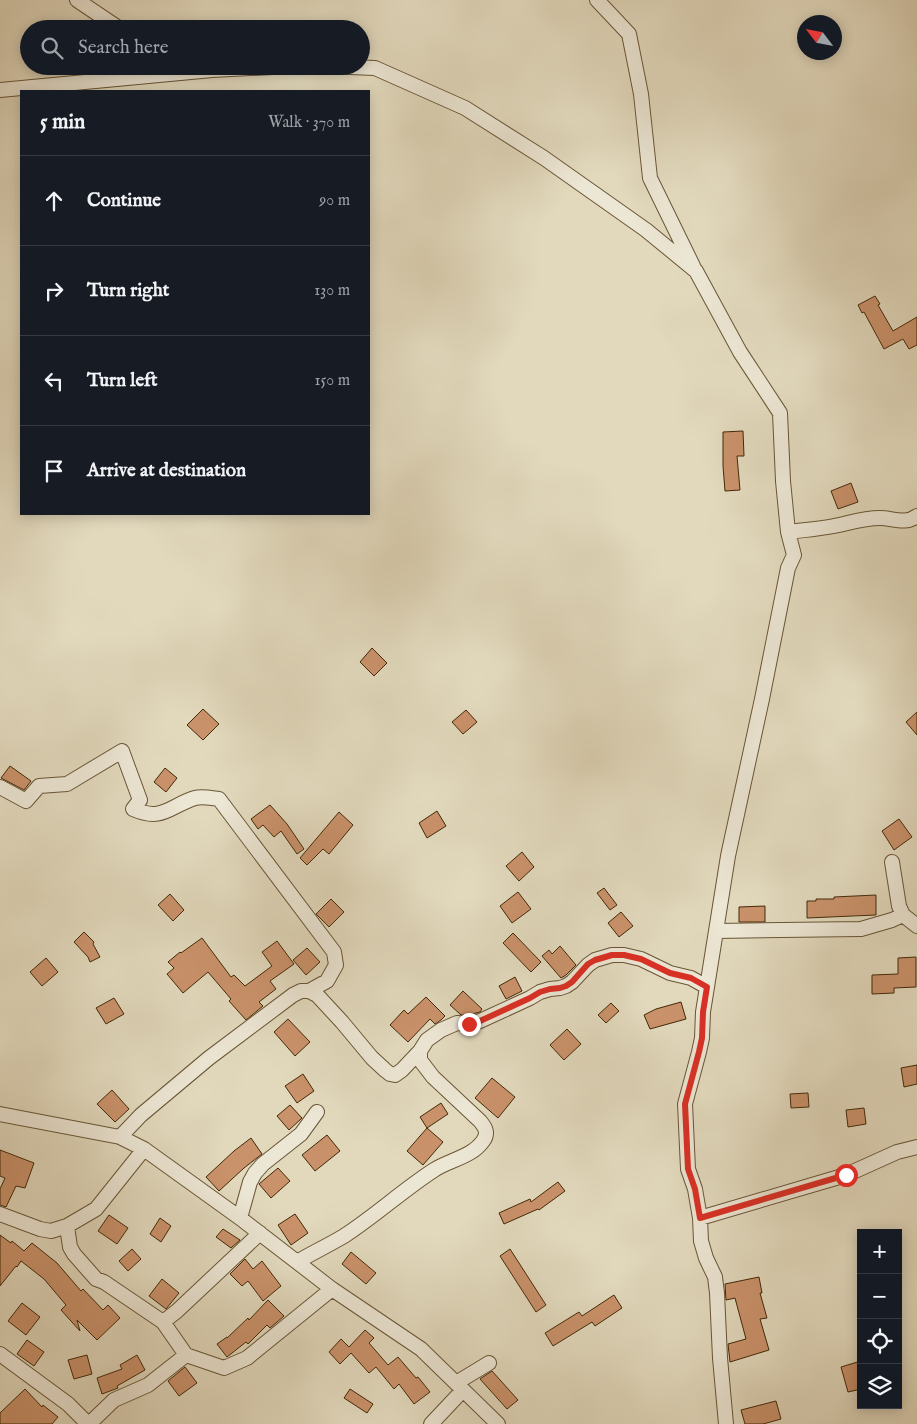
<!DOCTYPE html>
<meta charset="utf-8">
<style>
:root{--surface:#171b24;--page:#20242c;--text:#f1f3f6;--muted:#9ea1a6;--line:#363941}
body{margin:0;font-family:"IM FELL English",serif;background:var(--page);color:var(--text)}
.controls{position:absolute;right:15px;bottom:15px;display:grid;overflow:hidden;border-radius:0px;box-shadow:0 2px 12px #0003}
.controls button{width:45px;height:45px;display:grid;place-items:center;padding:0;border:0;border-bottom:1px solid var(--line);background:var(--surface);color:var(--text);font:25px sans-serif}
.compass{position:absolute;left:797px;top:15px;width:45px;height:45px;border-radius:50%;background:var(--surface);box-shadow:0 2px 12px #0003;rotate:302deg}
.stop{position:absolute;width:15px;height:15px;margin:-11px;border:4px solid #d93025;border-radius:50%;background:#fff}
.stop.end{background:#d93025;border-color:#fff;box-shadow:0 1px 5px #0008}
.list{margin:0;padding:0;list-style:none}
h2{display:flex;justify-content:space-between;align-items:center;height:65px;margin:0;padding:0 20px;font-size:21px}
h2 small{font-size:16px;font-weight:400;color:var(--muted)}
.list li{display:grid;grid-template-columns:32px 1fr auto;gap:15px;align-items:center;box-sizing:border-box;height:90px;padding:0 20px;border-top:1px solid var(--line)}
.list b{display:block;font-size:19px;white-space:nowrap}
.list em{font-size:16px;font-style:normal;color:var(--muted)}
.icon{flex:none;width:28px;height:28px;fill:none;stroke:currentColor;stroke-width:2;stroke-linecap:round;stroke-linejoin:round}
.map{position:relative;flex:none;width:917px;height:1424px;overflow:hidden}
.search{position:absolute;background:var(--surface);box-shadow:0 2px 12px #0003;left:20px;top:20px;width:350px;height:55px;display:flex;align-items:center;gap:12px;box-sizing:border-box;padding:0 18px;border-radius:28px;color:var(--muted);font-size:19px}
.panel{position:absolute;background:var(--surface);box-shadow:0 2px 12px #0003;left:20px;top:90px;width:350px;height:425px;border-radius:0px}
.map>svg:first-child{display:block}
.building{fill:#ca926b;stroke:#412908}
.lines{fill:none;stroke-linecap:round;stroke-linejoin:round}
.minor-casing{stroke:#695535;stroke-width:16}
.minor{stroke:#ece6d4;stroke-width:14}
.route{stroke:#d93025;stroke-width:6}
</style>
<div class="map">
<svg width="917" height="1424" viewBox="0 0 917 1424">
<rect width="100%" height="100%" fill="#e2d9bd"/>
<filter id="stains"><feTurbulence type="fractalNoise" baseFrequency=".004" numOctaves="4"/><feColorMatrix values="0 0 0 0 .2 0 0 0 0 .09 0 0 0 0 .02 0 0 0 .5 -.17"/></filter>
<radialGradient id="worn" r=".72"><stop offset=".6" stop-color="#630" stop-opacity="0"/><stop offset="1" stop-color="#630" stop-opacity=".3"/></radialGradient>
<path class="building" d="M 875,296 L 880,304 L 878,305 L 893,331 L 917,317 L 917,345 L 909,349 L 903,339 L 884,349 L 864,312 L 862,313 L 858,305 Z
M 743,431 L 744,456 L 737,456 L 740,490 L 725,491 L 723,466 L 723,432 Z
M 851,483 L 858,502 L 838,509 L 831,491 Z
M 372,648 L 387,663 L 374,676 L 360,662 Z
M 203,709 L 219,724 L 203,740 L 187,725 Z
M 466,710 L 477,722 L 463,734 L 452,722 Z
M 917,712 L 917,735 L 906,722 Z
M 10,766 L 31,781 L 24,790 L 1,778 Z
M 165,768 L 177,778 L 166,792 L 154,782 Z
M 270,805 L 287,824 L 304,849 L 297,854 L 281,831 L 274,837 L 263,825 L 258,829 L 251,819 Z
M 437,811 L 446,826 L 427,838 L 419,823 Z
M 339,812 L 353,825 L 329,854 L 323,849 L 307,865 L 300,858 Z
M 899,819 L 912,837 L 894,850 L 882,831 Z
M 522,852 L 534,867 L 519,881 L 506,866 Z
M 604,888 L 617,905 L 610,910 L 597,893 Z
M 518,892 L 531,909 L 512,923 L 500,906 Z
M 170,894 L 184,910 L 173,921 L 158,905 Z
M 876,895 L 876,915 L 807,918 L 807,901 L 816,901 L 816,899 L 834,899 L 834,897 Z
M 331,899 L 344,912 L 329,927 L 316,914 Z
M 765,906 L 765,922 L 739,922 L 739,907 Z
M 621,912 L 633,926 L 619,937 L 608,923 Z
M 84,932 L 94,942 L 93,944 L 100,957 L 90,962 L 88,957 L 74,942 Z
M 513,933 L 541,962 L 531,972 L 503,943 Z
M 202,938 L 231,977 L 234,975 L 245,986 L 272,966 L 262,952 L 277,941 L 294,964 L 270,981 L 276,989 L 259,1002 L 263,1006 L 246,1020 L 229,1001 L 231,999 L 208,972 L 183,993 L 167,974 L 174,968 L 168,962 L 180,952 L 181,953 Z
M 560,946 L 576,965 L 566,975 L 561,978 L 542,956 L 549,950 L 552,954 Z
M 307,948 L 320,962 L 306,975 L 293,960 Z
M 916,957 L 916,987 L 894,988 L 894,993 L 872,994 L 872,975 L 898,974 L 898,958 Z
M 46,958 L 58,972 L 42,986 L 30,972 Z
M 515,977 L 522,991 L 506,999 L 499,986 Z
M 463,991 L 482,1009 L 480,1012 L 468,1015 L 461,1015 L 450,1005 Z
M 426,997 L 445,1016 L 441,1020 L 435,1024 L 430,1019 L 408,1042 L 390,1025 L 404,1010 L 408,1014 Z
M 114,998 L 124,1014 L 106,1024 L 96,1008 Z
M 681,1002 L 686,1019 L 650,1029 L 644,1015 L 656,1009 Z
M 611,1003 L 619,1011 L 606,1023 L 598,1015 Z
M 288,1019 L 310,1042 L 295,1056 L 274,1032 Z
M 567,1029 L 581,1044 L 564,1060 L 550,1045 Z
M 917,1065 L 917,1084 L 904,1087 L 901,1068 Z
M 303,1074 L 314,1091 L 297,1103 L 285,1086 Z
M 492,1078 L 515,1097 L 498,1118 L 475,1098 Z
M 112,1090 L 129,1109 L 115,1122 L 97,1104 Z
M 808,1093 L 809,1107 L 791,1108 L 790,1094 Z
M 441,1103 L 448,1114 L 427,1128 L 420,1117 Z
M 290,1105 L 302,1118 L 289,1130 L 277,1116 Z
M 864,1108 L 866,1124 L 848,1127 L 846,1110 Z
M 427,1128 L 443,1142 L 423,1165 L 407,1151 Z
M 327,1135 L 340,1151 L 315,1171 L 302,1155 Z
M 251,1138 L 262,1154 L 244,1168 L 219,1191 L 206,1177 L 234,1151 Z
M 0,1150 L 34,1163 L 25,1188 L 16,1186 L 6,1207 L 0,1205 L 0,1189 L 5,1178 L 0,1176 Z
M 278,1168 L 290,1181 L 271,1198 L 259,1184 Z
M 558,1182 L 565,1191 L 539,1210 L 538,1209 L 504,1224 L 499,1213 L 530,1199 L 531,1202 Z
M 295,1214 L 308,1233 L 291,1245 L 278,1225 Z
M 109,1215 L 128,1228 L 117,1244 L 98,1231 Z
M 160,1218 L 171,1226 L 161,1242 L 150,1234 Z
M 223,1229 L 240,1240 L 231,1248 L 216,1237 Z
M 0,1235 L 11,1243 L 12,1241 L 24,1251 L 32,1243 L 57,1263 L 81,1291 L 83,1289 L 103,1310 L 108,1305 L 120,1318 L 97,1340 L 77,1320 L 80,1331 L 61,1310 L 66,1305 L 44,1279 L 21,1261 L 17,1267 L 16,1266 L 0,1286 Z
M 132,1249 L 141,1259 L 128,1271 L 119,1261 Z
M 510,1249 L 546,1305 L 536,1312 L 500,1256 Z
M 351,1252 L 376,1273 L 366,1284 L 342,1264 Z
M 245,1259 L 253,1269 L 262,1261 L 281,1286 L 263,1301 L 248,1281 L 242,1286 L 230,1274 Z
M 759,1277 L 762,1293 L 760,1293 L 767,1318 L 760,1319 L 769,1350 L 730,1362 L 728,1344 L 746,1339 L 735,1298 L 726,1300 L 725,1284 Z
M 162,1279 L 179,1293 L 166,1309 L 149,1296 Z
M 614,1295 L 622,1308 L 595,1326 L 592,1322 L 553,1346 L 545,1333 L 579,1312 L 582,1316 Z
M 268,1300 L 284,1316 L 270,1328 L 267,1325 L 248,1344 L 246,1342 L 227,1357 L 217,1344 L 227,1337 L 227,1338 L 248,1318 L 249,1320 Z
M 22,1303 L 40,1317 L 26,1335 L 8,1321 Z
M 365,1330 L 374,1338 L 369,1343 L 388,1365 L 398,1357 L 416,1378 L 418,1377 L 430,1392 L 414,1404 L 399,1384 L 394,1389 L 376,1367 L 369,1373 L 351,1353 L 340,1364 L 329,1352 L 341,1339 L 349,1347 Z
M 27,1340 L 44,1352 L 34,1366 L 17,1354 Z
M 87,1355 L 92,1374 L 74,1379 L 68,1360 Z
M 137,1355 L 145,1370 L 117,1386 L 118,1388 L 102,1394 L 97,1378 L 122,1369 L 120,1365 Z
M 861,1361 L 861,1389 L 848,1392 L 841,1367 Z
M 185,1367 L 197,1383 L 179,1396 L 168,1381 Z
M 492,1371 L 518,1400 L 507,1409 L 480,1379 Z
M 25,1389 L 42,1407 L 43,1405 L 58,1417 L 52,1424 L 0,1424 L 0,1413 Z
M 350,1389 L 373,1404 L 367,1413 L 344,1398 Z
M 776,1401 L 781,1419 L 763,1424 L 745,1424 L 741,1410 Z"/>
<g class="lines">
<defs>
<path id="minor" d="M 77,0 L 120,29
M 597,0 L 629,34 L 641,94 L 650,178 L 693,266
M 326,66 L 375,68 L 465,108 L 544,158 L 646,230 L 696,271 L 740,352 L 780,413 L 783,481 L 788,532
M 0,90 L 212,70 L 292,66
M 0,787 L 26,801 L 39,786 L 67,784 L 122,751 L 140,800 L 133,809 C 163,822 169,806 195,798 C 202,796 211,798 219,799 L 334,952 L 336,965 L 327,981 L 309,991
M 892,862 L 899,906 L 903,915 L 917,926
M 716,931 L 861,929 L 892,920 L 903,915
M 0,1114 L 120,1137 L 144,1149 L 240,1218 L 332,1289 L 421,1349 L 498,1424
M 120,1137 L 141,1115 L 209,1058 L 293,995 L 301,991 L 309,991 L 317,995 L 342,1022 L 372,1058 L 385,1070 L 390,1074 L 395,1075 L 402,1070 L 420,1051 L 427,1040 L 441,1030 L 457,1023 L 469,1024 L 480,1021 L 530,998 L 540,992 L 550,989 L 560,988 L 566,986 L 572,982 L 588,965 L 595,960 L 612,955 L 624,955 L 641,959 L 670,973 L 691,978 L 707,987
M 0,1214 L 40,1229 L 51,1231 L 67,1226 L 96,1209 L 144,1149
M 240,1218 L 250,1182 L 255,1173 L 263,1164 L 301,1134 L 317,1112
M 700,1218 L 846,1175 L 897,1152 L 917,1147
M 67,1226 L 70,1247 L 74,1254 L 96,1279 L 104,1282 L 163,1322 L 177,1311 L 260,1233
M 297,1262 C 312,1253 329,1245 344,1236 C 375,1216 403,1190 434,1170 C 449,1160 472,1157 483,1141 C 489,1133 485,1127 480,1121 L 433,1077 L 420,1060 L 420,1051
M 163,1322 L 186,1355
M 0,1354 L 68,1404 L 88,1424
M 456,1383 L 489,1363
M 89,1424 L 114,1400 L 148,1385 L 186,1355 L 224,1368 L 247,1358 L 332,1289
M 431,1424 L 463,1390
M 726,1424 L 720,1358 L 717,1293 L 715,1277 L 706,1258 L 701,1241 L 700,1218 L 695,1189 L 688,1169 L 685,1104 L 699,1052 L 702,1038 L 703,1012 L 728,856 L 762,699 L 788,568 L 794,555 L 788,532 C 803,530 819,529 834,526 C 849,523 864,518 880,518 C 893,518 905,525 917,516"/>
</defs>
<use href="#minor" class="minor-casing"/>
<use href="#minor" class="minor"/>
</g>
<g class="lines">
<path class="route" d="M 469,1024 L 480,1021 L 530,998 L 540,992 L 550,989 L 560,988 L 566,986 L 572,982 L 588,964 L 595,960 L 612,955 L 624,955 L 641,959 L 670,973 L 691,978 L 707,987 L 703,1012 L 702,1038 L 699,1052 L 685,1104 L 688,1169 L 695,1189 L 700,1218 L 846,1175"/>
</g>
<rect width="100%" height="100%" filter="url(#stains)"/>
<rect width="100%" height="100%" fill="url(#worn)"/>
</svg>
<div class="controls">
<button>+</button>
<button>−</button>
<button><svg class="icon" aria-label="locate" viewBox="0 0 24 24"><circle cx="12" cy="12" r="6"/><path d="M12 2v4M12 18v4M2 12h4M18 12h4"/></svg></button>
<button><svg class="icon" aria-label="layers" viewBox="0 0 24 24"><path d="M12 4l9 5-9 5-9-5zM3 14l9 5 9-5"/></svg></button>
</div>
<svg class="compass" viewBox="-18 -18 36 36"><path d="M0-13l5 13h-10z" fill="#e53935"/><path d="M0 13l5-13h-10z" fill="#9ea1a6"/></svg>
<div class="stop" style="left:846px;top:1175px"></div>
<div class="stop end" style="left:469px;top:1024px"></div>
<div class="search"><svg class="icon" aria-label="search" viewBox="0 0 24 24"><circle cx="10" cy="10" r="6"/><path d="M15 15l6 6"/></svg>Search here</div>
<section class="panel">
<h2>5 min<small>Walk · 370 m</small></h2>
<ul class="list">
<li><svg class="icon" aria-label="ahead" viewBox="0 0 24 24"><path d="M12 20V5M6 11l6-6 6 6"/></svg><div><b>Continue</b></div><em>90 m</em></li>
<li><svg class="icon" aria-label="right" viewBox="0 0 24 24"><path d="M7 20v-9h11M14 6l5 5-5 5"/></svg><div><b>Turn right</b></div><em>130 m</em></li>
<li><svg class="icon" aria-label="left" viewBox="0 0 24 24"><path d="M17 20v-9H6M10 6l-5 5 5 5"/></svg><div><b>Turn left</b></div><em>150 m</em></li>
<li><svg class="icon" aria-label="arrive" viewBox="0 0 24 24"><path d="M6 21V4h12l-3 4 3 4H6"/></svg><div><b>Arrive at destination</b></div></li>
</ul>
</section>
</div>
